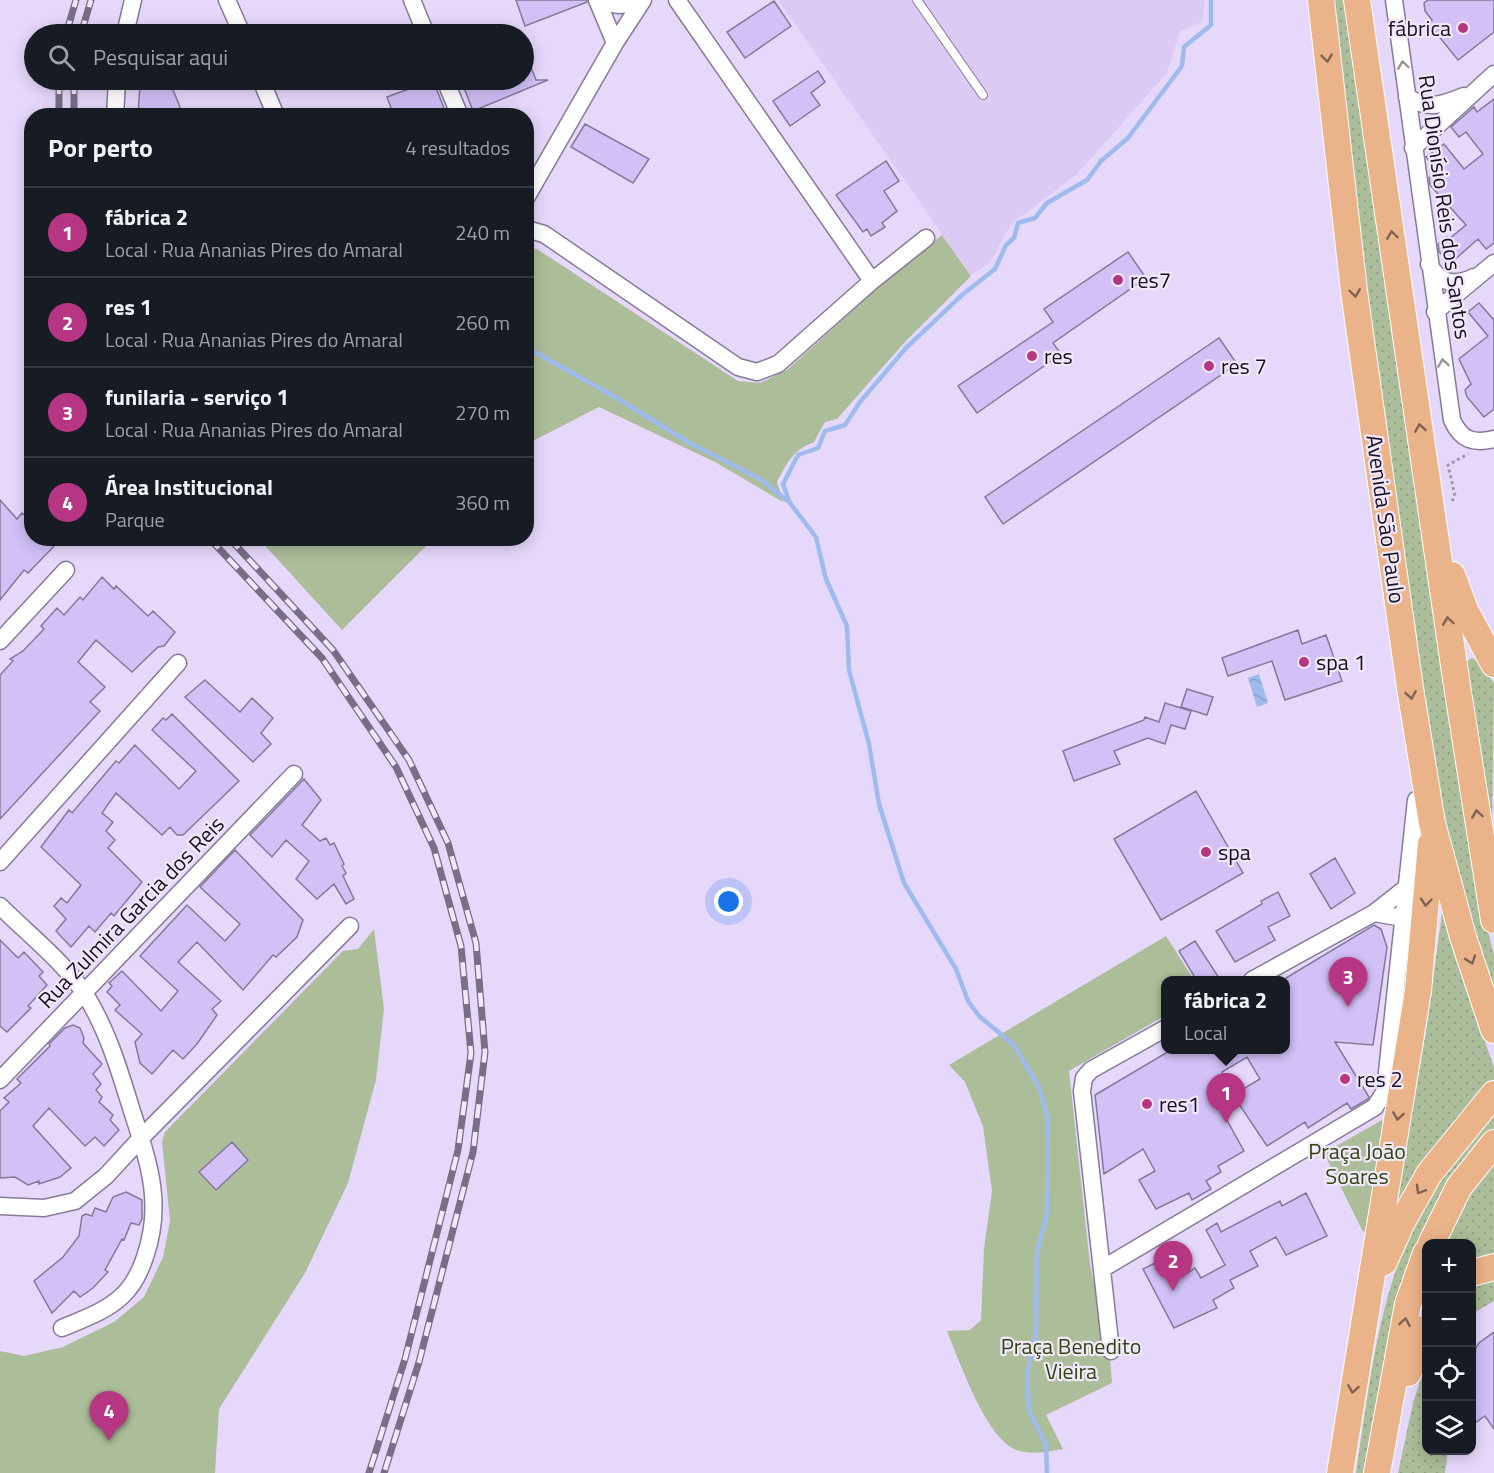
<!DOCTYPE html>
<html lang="pt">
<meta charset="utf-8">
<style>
:root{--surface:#171b24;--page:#20242c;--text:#f1f3f6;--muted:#9ea1a6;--line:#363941;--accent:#b63683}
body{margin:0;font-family:"Titillium Web",sans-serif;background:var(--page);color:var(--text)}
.controls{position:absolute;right:18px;bottom:18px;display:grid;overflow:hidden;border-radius:12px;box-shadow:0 3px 15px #0003}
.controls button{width:54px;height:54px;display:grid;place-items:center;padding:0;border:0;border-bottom:2px solid var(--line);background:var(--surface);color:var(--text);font:30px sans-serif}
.you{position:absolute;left:729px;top:902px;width:21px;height:21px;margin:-15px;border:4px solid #fff;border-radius:50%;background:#1a73e8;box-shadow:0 0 0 9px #1a73e833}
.badge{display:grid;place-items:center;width:39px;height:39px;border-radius:50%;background:var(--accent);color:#fff;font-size:20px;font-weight:700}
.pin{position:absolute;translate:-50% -50px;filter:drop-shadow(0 2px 3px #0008)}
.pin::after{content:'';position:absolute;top:32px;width:21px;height:18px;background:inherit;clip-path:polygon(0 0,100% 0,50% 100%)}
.popup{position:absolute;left:1161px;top:976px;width:129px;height:78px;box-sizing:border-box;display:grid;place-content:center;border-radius:12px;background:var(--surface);filter:drop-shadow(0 2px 4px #0005);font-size:20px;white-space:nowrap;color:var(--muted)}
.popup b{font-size:22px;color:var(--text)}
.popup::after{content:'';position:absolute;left:50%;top:100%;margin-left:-12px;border:12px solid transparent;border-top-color:var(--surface)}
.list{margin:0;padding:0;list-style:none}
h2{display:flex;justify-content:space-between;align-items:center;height:78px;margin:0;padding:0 24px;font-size:26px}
h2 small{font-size:20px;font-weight:400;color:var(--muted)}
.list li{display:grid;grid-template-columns:39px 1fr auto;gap:18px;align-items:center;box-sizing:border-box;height:90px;padding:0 24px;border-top:2px solid var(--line)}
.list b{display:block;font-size:22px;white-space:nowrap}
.list p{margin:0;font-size:20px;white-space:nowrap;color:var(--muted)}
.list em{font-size:20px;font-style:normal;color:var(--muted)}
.icon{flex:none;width:33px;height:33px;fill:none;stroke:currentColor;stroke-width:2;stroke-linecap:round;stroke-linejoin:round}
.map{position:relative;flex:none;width:1494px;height:1473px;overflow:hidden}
.search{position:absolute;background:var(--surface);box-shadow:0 3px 15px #0003;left:24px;top:24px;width:510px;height:66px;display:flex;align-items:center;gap:15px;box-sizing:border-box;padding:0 21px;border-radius:33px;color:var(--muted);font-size:22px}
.panel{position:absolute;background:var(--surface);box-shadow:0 3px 15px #0003;left:24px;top:108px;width:510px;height:438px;border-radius:24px}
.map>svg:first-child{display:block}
.built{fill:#dbcaf3}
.grass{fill:url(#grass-dots)}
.park{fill:#acbd9a}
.water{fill:url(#water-waves)}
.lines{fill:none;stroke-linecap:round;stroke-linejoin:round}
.stream{stroke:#9fbbed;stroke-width:4.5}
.building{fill:#d2c0f7;stroke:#847999;stroke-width:1.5}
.lane-casing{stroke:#877a9a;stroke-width:10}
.street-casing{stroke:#877a9a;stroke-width:19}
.primary-casing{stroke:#fff;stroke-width:28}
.path{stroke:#a196b2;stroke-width:3;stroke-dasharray:3 3;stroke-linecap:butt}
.lane{stroke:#fff;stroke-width:8}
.street{stroke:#fff;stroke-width:16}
.primary{stroke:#ebb389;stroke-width:26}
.rail-casing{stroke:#786f86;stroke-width:7}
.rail{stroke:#f1e8fe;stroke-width:4.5;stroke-dasharray:14;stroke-linecap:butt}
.oneway{stroke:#816254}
.oneway2{stroke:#97949a}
.poi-dot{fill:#b63683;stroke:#f1e8fe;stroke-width:2}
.labels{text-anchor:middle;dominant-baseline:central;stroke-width:4.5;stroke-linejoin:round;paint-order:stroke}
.poi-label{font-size:22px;fill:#17121e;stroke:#f1e8fe;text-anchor:start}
.street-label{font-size:22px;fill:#17121e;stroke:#f1e8fe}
.park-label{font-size:22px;fill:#30460c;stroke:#f1e8fe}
</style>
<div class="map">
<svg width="1494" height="1473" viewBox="0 0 1494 1473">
<defs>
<pattern id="grass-dots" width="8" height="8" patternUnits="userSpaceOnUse" patternTransform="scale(1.5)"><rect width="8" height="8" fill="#acbd9a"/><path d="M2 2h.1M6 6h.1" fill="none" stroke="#93a184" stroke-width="1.8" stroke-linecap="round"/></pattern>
<pattern id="water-waves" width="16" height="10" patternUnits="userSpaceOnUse" patternTransform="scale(1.5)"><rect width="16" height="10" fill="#9fbbed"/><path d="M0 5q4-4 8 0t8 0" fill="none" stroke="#88a0cb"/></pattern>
</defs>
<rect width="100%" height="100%" fill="#e6d8fb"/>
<path class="built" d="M 778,0 L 1205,0 L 1202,22 L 1180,31 L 1167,73 L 1077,174 L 1011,224 L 990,263 L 971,275 Z"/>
<path class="grass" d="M 1330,0 L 1346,0 L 1481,904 L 1494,955 L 1494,1005 L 1449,839 L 1433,760 L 1394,505 Z
M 1472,658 L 1477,661 L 1494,683 L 1492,828 L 1467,661 Z
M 1444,899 L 1467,992 L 1494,1067 L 1494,1087 L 1390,1239 L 1426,1031 Z
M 1494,1107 L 1494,1130 L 1464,1168 L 1439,1208 L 1371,1473 L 1356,1473 C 1368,1395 1376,1314 1407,1241 C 1429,1191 1461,1149 1494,1107 Z
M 1494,1159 L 1494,1254 L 1472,1262 L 1472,1244 L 1446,1244 L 1465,1204 Z
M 1494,1277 L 1494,1301 L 1472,1314 L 1472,1288 Z
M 1426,1362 L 1426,1450 L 1448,1451 L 1445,1473 L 1398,1473 L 1413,1403 Z"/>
<path class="park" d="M 942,235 L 971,276 L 904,343 L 837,419 L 825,422 L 814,442 C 794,449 786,464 777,482 L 783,502 L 715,462 L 599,407 L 527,444 L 526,247 L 537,249 L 738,381 L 760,383 L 787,370 L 874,291 Z
M 259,539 L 433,539 L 342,630 Z
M 374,929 L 384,1009 L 376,1080 L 348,1183 L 305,1273 L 219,1409 L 215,1473 L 0,1473 L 0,1351 L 24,1356 L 63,1347 L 114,1322 L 144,1297 L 163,1257 L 170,1221 L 162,1142 L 165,1132 L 343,951 L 358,949 Z
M 1166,936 L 1194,980 L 1166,980 L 1166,1015 L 1069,1071 L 1090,1265 L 1110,1358 L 1112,1383 L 1046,1415 L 1063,1449 C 1046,1452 1024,1457 1009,1446 C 983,1428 959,1361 947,1331 L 970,1330 L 981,1320 L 984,1248 L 992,1191 L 983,1126 L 965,1082 L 949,1065 Z
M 1382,1120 L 1386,1131 L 1374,1222 L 1363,1232 L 1324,1153 Z"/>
<path class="water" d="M 1259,674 L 1268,703 L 1257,707 L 1248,678 Z"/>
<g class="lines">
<path class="stream" d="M 526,347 L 615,397 L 688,442 L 762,480 L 789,502
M 1047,1473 L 1046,1445 L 1029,1410 L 1027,1374 L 1036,1333 L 1037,1253 L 1047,1213 L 1048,1119 L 1039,1087 L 1014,1045 L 979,1016 L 968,1001 L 956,969 L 904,883 L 879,804 L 869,744 L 849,670 L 847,626 L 826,579 L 816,537 L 790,503 L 783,484 L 798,455 L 818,448 L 825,431 L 845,425 L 860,402 L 906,348 L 962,295 L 995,269 L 1006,245 L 1014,238 L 1018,223 L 1035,218 L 1047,203 L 1087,180 L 1101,161 L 1128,138 L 1182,66 L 1184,47 L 1211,25 L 1211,0"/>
</g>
<path class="building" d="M 516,0 L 587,0 L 587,2 L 525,26 Z
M 1428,0 L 1494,0 L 1494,32 L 1458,60 L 1428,23 L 1432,20 L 1425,11 L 1424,3 Z
M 774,1 L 791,26 L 745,58 L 727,32 Z
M 524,49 L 536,80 L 548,80 L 473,111 L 463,85 L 477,80 L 524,80 Z
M 818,71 L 825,82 L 811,93 L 820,105 L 790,126 L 773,101 Z
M 147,80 L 169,80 L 182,112 L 174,116 L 138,116 L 140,83 Z
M 433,80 L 447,116 L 394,116 L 387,97 Z
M 1494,99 L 1494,243 L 1486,249 L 1478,239 L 1452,262 L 1439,252 L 1438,244 L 1447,237 L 1449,239 L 1466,225 L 1430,185 L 1429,178 L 1437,171 L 1426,157 L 1444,144 L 1464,169 L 1483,154 L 1466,132 L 1459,137 L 1451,127 L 1474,107 L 1477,112 Z
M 585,124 L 649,159 L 633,183 L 571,147 Z
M 886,161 L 899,181 L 884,191 L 897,211 L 882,223 L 885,227 L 871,236 L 867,229 L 863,232 L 836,195 Z
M 1128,252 L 1146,278 L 1053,343 L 1061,354 L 977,413 L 958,386 L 1053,322 L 1044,309 Z
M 1479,303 L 1494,320 L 1494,409 L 1484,417 L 1467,397 L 1465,390 L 1471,384 L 1459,359 L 1488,336 L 1468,312 Z
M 1219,338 L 1237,364 L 1003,524 L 985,497 Z
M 0,500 L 17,519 L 22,513 L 32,521 L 32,538 L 62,538 L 28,573 L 24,570 L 0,600 Z
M 102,577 L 114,589 L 116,586 L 148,616 L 153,611 L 175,632 L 164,646 L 158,647 L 132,672 L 96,640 L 78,662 L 105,687 L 90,702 L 100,711 L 0,819 L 0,675 L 13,661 L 10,659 L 23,651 L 44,629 L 41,626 L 57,608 L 64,615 L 80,597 L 83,600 Z
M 1298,630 L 1302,644 L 1326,635 L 1342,681 L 1285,700 L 1272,661 L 1228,676 L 1222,658 Z
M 205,680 L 240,712 L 252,698 L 273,718 L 261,733 L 271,744 L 253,762 L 185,697 Z
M 1187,689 L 1213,697 L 1207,715 L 1181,707 Z
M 1165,703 L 1191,711 L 1185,729 L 1171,725 L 1165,744 L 1148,738 L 1114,751 L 1120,764 L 1074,781 L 1063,751 L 1144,720 L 1145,717 L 1159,722 Z
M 172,714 L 239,781 L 183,835 L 177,835 L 170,827 L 162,835 L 116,793 L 102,813 L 113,822 L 106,831 L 115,840 L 108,848 L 142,882 L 114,916 L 111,913 L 95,932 L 89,926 L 71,947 L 56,931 L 66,919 L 54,906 L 61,898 L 67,903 L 81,885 L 41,847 L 69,810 L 72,813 L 116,761 L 119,763 L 135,745 L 179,789 L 196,771 L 152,730 L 163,718 L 166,720 Z
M 304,779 L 321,800 L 302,825 L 320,841 L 326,838 L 330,845 L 334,843 L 344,864 L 342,866 L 346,873 L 343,876 L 354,899 L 346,904 L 334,884 L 317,899 L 296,879 L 309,861 L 286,840 L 272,857 L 250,835 Z
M 1196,791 L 1243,873 L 1161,920 L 1114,839 Z
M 235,850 L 303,920 L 297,937 L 276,957 L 273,955 L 243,990 L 197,942 L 178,962 L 221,1001 L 212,1009 L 217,1015 L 197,1044 L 183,1059 L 173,1050 L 152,1074 L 140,1063 L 135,1042 L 142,1034 L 115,1010 L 120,1005 L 107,992 L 112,986 L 109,983 L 122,971 L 161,1011 L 178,991 L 140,956 L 187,905 L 225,941 L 240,924 L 200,887 Z
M 1335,858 L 1355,893 L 1331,909 L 1310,874 Z
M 1278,892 L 1290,916 L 1268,927 L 1275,940 L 1235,962 L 1216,931 L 1262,904 L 1261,901 Z
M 1374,925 L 1381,929 L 1387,947 L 1373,1045 L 1335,1042 L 1369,1097 L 1368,1099 L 1351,1109 L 1347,1103 L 1308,1128 L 1305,1122 L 1267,1146 L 1233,1095 L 1260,1079 L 1247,1057 L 1222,1072 L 1224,1076 L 1208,1086 L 1244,1151 L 1218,1166 L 1221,1172 L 1206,1181 L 1211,1189 L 1192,1200 L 1189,1193 L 1156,1209 L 1139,1180 L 1155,1171 L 1143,1149 L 1104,1174 L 1095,1095 L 1171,1050 L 1286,1050 L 1286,978 Z
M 0,940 L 18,958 L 24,952 L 43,972 L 39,976 L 47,985 L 28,1006 L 31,1008 L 7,1032 L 0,1026 Z
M 1195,941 L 1221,981 L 1197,981 L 1179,951 Z
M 73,1025 L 80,1028 L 84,1038 L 83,1043 L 102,1064 L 93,1074 L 101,1084 L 96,1090 L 102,1097 L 99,1102 L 113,1115 L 110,1120 L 119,1130 L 104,1146 L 95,1137 L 85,1146 L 49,1108 L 33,1126 L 71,1168 L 60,1177 L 39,1184 L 39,1181 L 28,1185 L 15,1177 L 0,1178 L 0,1111 L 9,1102 L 4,1098 L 21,1083 L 17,1079 L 50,1046 L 49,1044 L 65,1028 Z
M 232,1142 L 248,1160 L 216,1190 L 199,1172 Z
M 126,1192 L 142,1200 L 142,1219 L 139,1225 L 131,1223 L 124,1240 L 122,1239 L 105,1270 L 108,1272 L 93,1288 L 80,1297 L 74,1291 L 52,1313 L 34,1281 L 63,1257 L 79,1236 L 82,1216 L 86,1214 L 92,1216 L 95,1208 L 106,1212 L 113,1197 Z
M 1306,1193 L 1327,1236 L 1286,1255 L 1276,1237 L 1250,1251 L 1258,1266 L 1230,1280 L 1234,1288 L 1213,1300 L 1217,1308 L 1174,1328 L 1143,1269 L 1171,1255 L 1183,1276 L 1195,1268 L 1201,1278 L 1225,1265 L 1206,1230 L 1217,1223 L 1221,1232 L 1280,1201 L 1282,1206 Z
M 1494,1332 L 1494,1429 L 1485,1416 L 1472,1425 L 1472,1353 L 1479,1343 Z"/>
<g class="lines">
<defs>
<path id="lane" d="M 917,0 L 983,95"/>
<path id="street" d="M 227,0 L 242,34
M 412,0 L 426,34
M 597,0 L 615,43
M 604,0 C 615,7 626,6 637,0
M 677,0 L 872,281
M 1394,0 L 1452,420 C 1461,440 1473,444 1494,439
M 125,34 L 133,0
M 261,80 L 276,116
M 445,80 L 460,116
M 1407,97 C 1429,110 1442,105 1464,96
M 115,116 L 117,80
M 1413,148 L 1494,74
M 526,198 L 615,43 L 643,0
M 526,229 L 544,234 L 738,367 L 757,372 L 778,364 L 872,281 L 926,238
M 1429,264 C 1439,283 1454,287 1474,277
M 1435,312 L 1494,263
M 0,641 L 66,570
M 0,862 L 178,663
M 0,906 C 28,934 63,961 85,994 C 107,1029 119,1069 131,1108 C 148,1161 164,1202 145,1257 C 140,1272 133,1286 122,1296 C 105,1312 83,1319 62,1328
M 1403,918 L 1374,913 L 1407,887
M 1252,980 L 1374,913
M 0,1080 L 294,774
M 0,1206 L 44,1208 L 75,1201 L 106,1176 L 141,1138 L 350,926
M 1102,1269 L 1375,1107 L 1385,1091 L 1416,800
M 1111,1351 L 1082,1091 L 1084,1078 L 1091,1070 L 1166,1028"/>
<path id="primary" d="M 1321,0 L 1354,291 L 1410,688 L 1432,823 L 1463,937 L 1494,1030
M 1357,0 L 1456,679 L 1494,920
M 1452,575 L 1466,612 L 1494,664
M 1431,1244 L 1459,1187 L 1494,1143
M 1384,1262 L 1402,1222 L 1429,1174 L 1494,1094
M 1472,1273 L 1494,1267
M 1408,1373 L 1426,1328
M 1340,1473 L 1418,991 L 1431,844
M 1377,1473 L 1408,1304 L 1426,1253"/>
</defs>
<use href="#lane" class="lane-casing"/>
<use href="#street" class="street-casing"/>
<use href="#primary" class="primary-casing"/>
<path class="path" d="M 1452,501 L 1455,496 L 1448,465 L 1468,454"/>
<use href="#lane" class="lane"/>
<use href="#street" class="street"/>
<use href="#primary" class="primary"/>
<defs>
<path id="rail" d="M 66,34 L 76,0
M 81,34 L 91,0
M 59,80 L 59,116
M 74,80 L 74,116
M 209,538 L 322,658 L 396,767 L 434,848 L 461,946 L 471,1053 L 458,1150 L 405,1359 L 369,1473
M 229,538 L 333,650 L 409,760 L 448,843 L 476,943 L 485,1052 L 473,1152 L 419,1362 L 384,1473"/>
</defs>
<use href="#rail" class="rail-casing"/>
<use href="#rail" class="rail"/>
</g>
<defs><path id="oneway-chevron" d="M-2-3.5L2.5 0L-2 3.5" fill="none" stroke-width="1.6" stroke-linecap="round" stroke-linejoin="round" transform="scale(1.5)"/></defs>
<g class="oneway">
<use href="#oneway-chevron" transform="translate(1327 58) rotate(84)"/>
<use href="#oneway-chevron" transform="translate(1392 235) rotate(-98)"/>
<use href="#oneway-chevron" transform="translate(1355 293) rotate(82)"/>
<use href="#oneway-chevron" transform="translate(1420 428) rotate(-99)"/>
<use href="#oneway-chevron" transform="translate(1448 621) rotate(-98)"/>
<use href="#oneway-chevron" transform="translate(1411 695) rotate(81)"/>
<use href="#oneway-chevron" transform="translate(1477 814) rotate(-99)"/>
<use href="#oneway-chevron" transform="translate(1426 902) rotate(95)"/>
<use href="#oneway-chevron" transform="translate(1471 960) rotate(71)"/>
<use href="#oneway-chevron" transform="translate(1398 1116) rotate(99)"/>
<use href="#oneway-chevron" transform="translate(1420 1190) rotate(120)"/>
<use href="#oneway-chevron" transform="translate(1405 1322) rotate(-80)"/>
<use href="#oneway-chevron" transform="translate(1353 1389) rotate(99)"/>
</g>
<g class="oneway2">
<use href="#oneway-chevron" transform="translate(1403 65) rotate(-98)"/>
<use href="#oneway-chevron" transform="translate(1443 363) rotate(-99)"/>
</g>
<g class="poi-dot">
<circle cx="1463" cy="28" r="6"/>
<circle cx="1118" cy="280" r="6"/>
<circle cx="1032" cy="356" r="6"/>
<circle cx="1209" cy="366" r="6"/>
<circle cx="1304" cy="662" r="6"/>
<circle cx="1206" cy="852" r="6"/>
<circle cx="1345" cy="1079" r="6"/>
<circle cx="1147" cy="1104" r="6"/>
</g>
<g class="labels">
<g class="poi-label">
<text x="1451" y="28" text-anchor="end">fábrica</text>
<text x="1130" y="280">res7</text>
<text x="1044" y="356">res</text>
<text x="1221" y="366">res 7</text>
<text x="1316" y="662">spa 1</text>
<text x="1218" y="852">spa</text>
<text x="1357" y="1079">res 2</text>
<text x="1159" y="1104">res1</text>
</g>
<g class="street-label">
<text transform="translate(1445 207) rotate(82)">Rua Dionísio Reis dos Santos</text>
<text transform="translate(1386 519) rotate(82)">Avenida São Paulo</text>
<text transform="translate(131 912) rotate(-46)">Rua Zulmira Garcia dos Reis</text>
</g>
<g class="park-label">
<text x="1357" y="1151">Praça João<tspan x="1357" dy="25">Soares</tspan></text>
<text x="1071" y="1346">Praça Benedito<tspan x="1071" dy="25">Vieira</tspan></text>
</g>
</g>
</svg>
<div class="controls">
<button>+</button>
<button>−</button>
<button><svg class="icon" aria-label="locate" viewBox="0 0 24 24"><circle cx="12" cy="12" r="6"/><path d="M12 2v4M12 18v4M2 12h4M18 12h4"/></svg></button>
<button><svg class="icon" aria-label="layers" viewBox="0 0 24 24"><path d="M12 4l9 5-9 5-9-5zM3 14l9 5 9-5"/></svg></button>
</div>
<div class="you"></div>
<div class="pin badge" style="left:1226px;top:1123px">1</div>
<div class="popup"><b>fábrica 2</b>Local</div>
<div class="pin badge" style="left:1173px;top:1291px">2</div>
<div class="pin badge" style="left:1348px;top:1007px">3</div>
<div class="pin badge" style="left:109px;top:1441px">4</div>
<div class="search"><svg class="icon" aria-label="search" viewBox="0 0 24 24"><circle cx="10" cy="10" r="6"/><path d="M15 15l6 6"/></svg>Pesquisar aqui</div>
<section class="panel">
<h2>Por perto<small>4 resultados</small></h2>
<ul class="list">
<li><span class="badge">1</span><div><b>fábrica 2</b><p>Local · Rua Ananias Pires do Amaral</p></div><em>240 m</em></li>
<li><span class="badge">2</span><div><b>res 1</b><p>Local · Rua Ananias Pires do Amaral</p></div><em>260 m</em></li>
<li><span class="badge">3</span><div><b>funilaria - serviço 1</b><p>Local · Rua Ananias Pires do Amaral</p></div><em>270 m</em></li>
<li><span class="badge">4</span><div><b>Área Institucional</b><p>Parque</p></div><em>360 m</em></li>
</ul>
</section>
</div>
